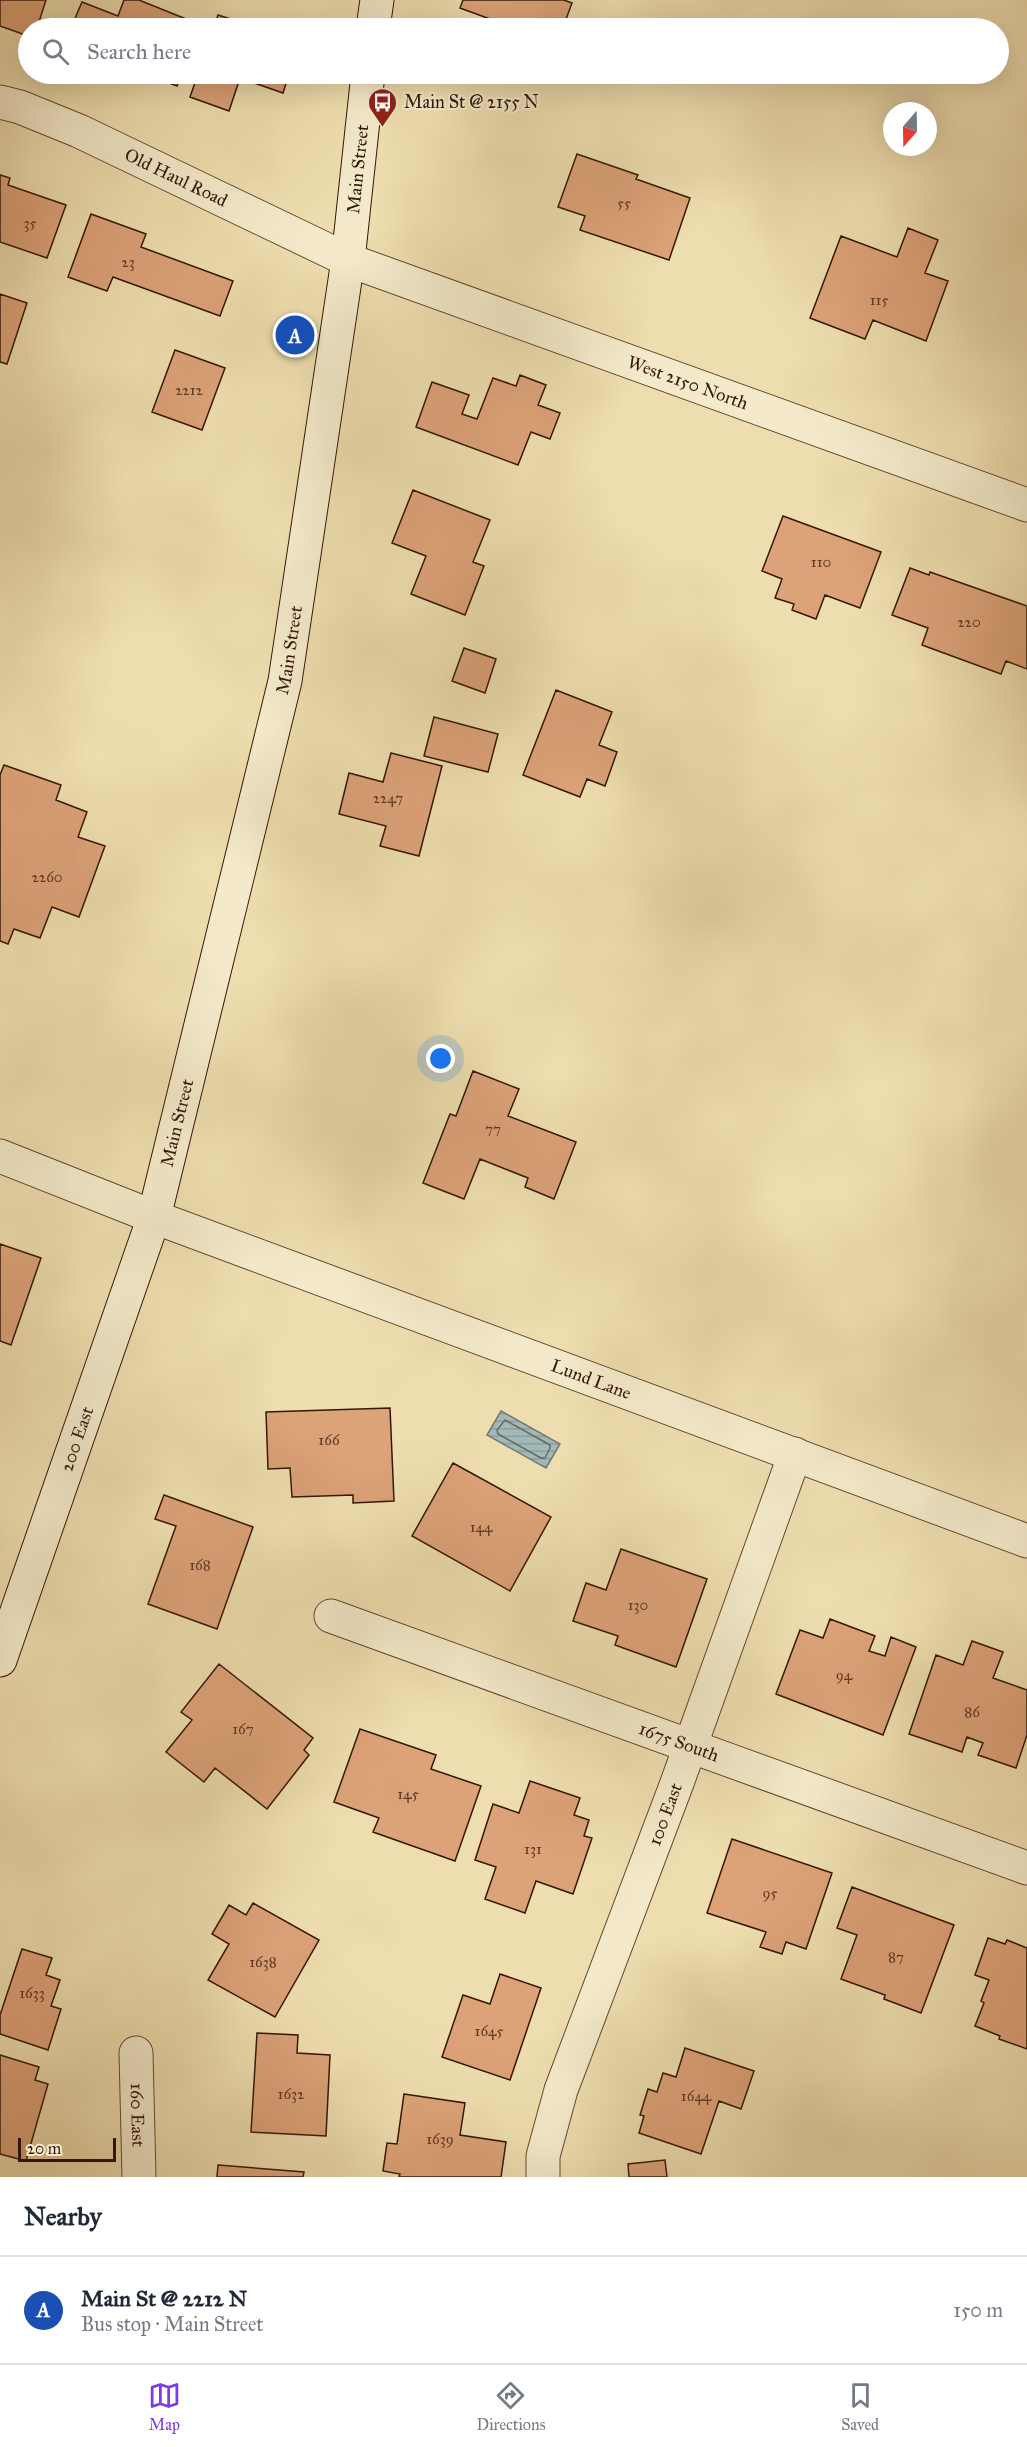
<!DOCTYPE html>
<meta charset="utf-8">
<style>
:root{--surface:#fff;--page:#f2f2f3;--text:#1f2937;--muted:#747a83;--line:#e0e1e3;--accent:#7c3aed}
body{margin:0;font-family:"IM FELL Great Primer",serif;background:var(--page);color:var(--text)}
.compass{position:absolute;left:883px;top:102px;width:54px;height:54px;border-radius:50%;background:var(--surface);box-shadow:0 6px 24px #0002;rotate:200deg}
.scale{position:absolute;left:18px;bottom:15px;width:98px;box-sizing:border-box;padding-left:6px;border:3px solid #351607;border-top:0;font-size:16px;line-height:21px;white-space:nowrap;color:#351607;-webkit-text-stroke:4px #f4eacb;paint-order:stroke}
.you{position:absolute;left:441px;top:1059px;width:21px;height:21px;margin:-15px;border:4px solid #fff;border-radius:50%;background:#1a73e8;box-shadow:0 0 0 9px #1a73e833}
.badge{display:grid;place-items:center;width:39px;height:39px;border-radius:50%;background:var(--accent);color:#fff;font-size:20px;font-weight:700}
.pin{position:absolute;translate:-50% -50%;border:3px solid #fff;box-shadow:0 2px 6px #0006}
.list{margin:0;padding:0;list-style:none}
h2{display:flex;justify-content:space-between;align-items:center;height:78px;margin:0;padding:0 24px;font-size:26px}
h2 small{font-size:20px;font-weight:400;color:var(--muted)}
.list li{display:grid;grid-template-columns:39px 1fr auto;gap:18px;align-items:center;box-sizing:border-box;height:108px;padding:0 24px;border-top:2px solid var(--line)}
.list b{display:block;font-size:22px;white-space:nowrap}
.list p{margin:0;font-size:20px;white-space:nowrap;color:var(--muted)}
.list em{font-size:20px;font-style:normal;color:var(--muted)}
.icon{flex:none;width:33px;height:33px;fill:none;stroke:currentColor;stroke-width:2;stroke-linecap:round;stroke-linejoin:round}
.map{position:relative;flex:none;width:1027px;height:2177px;overflow:hidden}
.search{position:absolute;background:var(--surface);box-shadow:0 6px 24px #0002;left:18px;right:18px;top:18px;height:66px;display:flex;align-items:center;gap:15px;box-sizing:border-box;padding:0 21px;border-radius:33px;color:var(--muted);font-size:22px}
.sheet{height:186px;background:var(--surface)}
nav{display:flex;justify-content:space-around;align-items:center;box-sizing:border-box;height:84px;border-top:2px solid var(--line);background:var(--surface);font-size:16px;color:var(--muted)}
nav a{display:grid;justify-items:center;gap:3px}
nav .on{color:var(--accent)}
.map>svg:first-child{display:block}
.water{fill:url(#water-rules);stroke:#767871;stroke-width:1.5}
.lines{fill:none;stroke-linecap:round;stroke-linejoin:round}
.shore{stroke:#6b6860;stroke-width:1.5}
.building{fill:#dca278;stroke:#351607;stroke-width:1.5}
.minor-casing{stroke:#634831;stroke-width:35}
.secondary-casing{stroke:#351607;stroke-width:35}
.minor{stroke:#f4eacb;stroke-width:33}
.secondary{stroke:#f4eacb;stroke-width:33}
.labels{text-anchor:middle;dominant-baseline:central;stroke-width:4.5;stroke-linejoin:round;paint-order:stroke}
.number-label{font-size:15px;fill:#5f3923}
.poi-label{font-size:18px;fill:#351607;stroke:#f4eacb;text-anchor:start}
.street-label{font-size:18px;fill:#351607;stroke:#f4eacb}
</style>
<div class="map">
<svg width="1027" height="2177" viewBox="0 0 1027 2177">
<defs>
<pattern id="water-rules" width="6" height="5" patternUnits="userSpaceOnUse" patternTransform="scale(1.5)"><rect width="6" height="5" fill="#a1b9b8"/><path d="M0 2.5h6" fill="none" stroke="#8b9e9d"/></pattern>
</defs>
<rect width="100%" height="100%" fill="#eedeaf"/>
<filter id="stains"><feTurbulence type="fractalNoise" baseFrequency=".00333" numOctaves="4"/><feColorMatrix values="0 0 0 0 .2 0 0 0 0 .09 0 0 0 0 .02 0 0 0 .5 -.17"/></filter>
<radialGradient id="worn" r=".72"><stop offset=".6" stop-color="#630" stop-opacity="0"/><stop offset="1" stop-color="#630" stop-opacity=".3"/></radialGradient>
<path class="water" d="M 501,1411 L 560,1444 L 546,1468 L 487,1435 Z"/>
<g class="lines">
<path class="shore" d="M 505,1420 L 550,1445 L 550,1448 L 545,1458 L 541,1458 L 498,1434 L 497,1430 Z"/>
</g>
<path class="building" d="M 0,0 L 46,0 L 37,28 L 28,28 L 28,36 L 0,26 Z
M 124,0 L 139,0 L 201,25 L 200,28 L 71,28 L 82,2 L 118,16 Z
M 463,0 L 564,0 L 572,3 L 565,22 L 572,25 L 570,28 L 487,28 L 490,19 L 460,8 Z
M 218,15 L 259,28 L 214,28 Z
M 146,74 L 182,74 L 177,86 Z
M 198,74 L 289,74 L 283,93 L 240,78 L 229,111 L 190,97 Z
M 577,154 L 638,175 L 636,179 L 690,198 L 669,260 L 580,230 L 585,216 L 558,207 Z
M 0,175 L 10,178 L 8,185 L 66,205 L 47,258 L 0,242 Z
M 91,214 L 146,234 L 141,247 L 233,281 L 220,316 L 113,277 L 107,291 L 68,277 Z
M 908,228 L 938,240 L 925,273 L 948,281 L 926,341 L 873,320 L 865,339 L 810,318 L 841,236 L 897,257 Z
M 0,294 L 27,303 L 7,364 L 0,362 Z
M 175,350 L 225,368 L 202,430 L 152,412 Z
M 520,375 L 546,385 L 538,405 L 560,413 L 550,439 L 531,432 L 518,465 L 416,427 L 432,382 L 469,395 L 462,414 L 477,419 L 493,378 L 516,386 Z
M 413,490 L 490,520 L 473,562 L 484,566 L 465,615 L 411,594 L 426,556 L 392,543 Z
M 783,516 L 881,552 L 860,608 L 825,595 L 816,619 L 792,610 L 794,604 L 775,598 L 782,579 L 762,571 Z
M 910,568 L 929,575 L 930,572 L 1027,606 L 1027,669 L 1006,661 L 1001,674 L 922,645 L 928,628 L 892,615 Z
M 464,648 L 496,659 L 485,693 L 452,681 Z
M 556,690 L 612,712 L 599,745 L 617,752 L 605,786 L 587,779 L 580,797 L 523,775 Z
M 434,717 L 498,734 L 488,772 L 424,756 Z
M 391,753 L 442,766 L 419,856 L 380,846 L 386,826 L 339,814 L 349,773 L 383,782 Z
M 4,765 L 61,785 L 56,800 L 87,812 L 78,837 L 105,846 L 79,917 L 52,907 L 40,938 L 14,929 L 8,944 L 0,941 L 0,775 Z
M 473,1071 L 519,1089 L 508,1116 L 576,1142 L 554,1199 L 525,1187 L 528,1178 L 480,1159 L 464,1199 L 423,1183 L 450,1114 L 456,1116 Z
M 0,1244 L 41,1258 L 11,1345 L 0,1341 Z
M 390,1408 L 394,1501 L 353,1503 L 353,1495 L 292,1497 L 290,1468 L 268,1469 L 266,1412 Z
M 453,1463 L 551,1517 L 510,1591 L 412,1536 Z
M 164,1495 L 253,1527 L 217,1629 L 148,1604 L 176,1526 L 155,1519 Z
M 621,1549 L 707,1579 L 676,1667 L 615,1645 L 618,1636 L 573,1621 L 586,1583 L 606,1590 Z
M 830,1619 L 875,1636 L 869,1651 L 885,1656 L 891,1637 L 916,1647 L 883,1735 L 776,1694 L 800,1630 L 823,1638 Z
M 972,1641 L 1003,1652 L 993,1678 L 1027,1690 L 1027,1735 L 1016,1768 L 978,1755 L 983,1743 L 967,1737 L 962,1752 L 909,1734 L 936,1655 L 963,1665 Z
M 219,1664 L 313,1738 L 304,1750 L 309,1755 L 267,1809 L 215,1768 L 204,1782 L 166,1752 L 192,1720 L 181,1712 Z
M 360,1729 L 436,1755 L 431,1769 L 481,1786 L 455,1861 L 373,1832 L 379,1818 L 334,1802 Z
M 530,1781 L 580,1798 L 574,1815 L 589,1820 L 584,1836 L 592,1838 L 573,1894 L 536,1881 L 525,1913 L 485,1899 L 496,1867 L 475,1860 L 493,1804 L 519,1813 Z
M 732,1839 L 832,1873 L 806,1949 L 786,1942 L 782,1954 L 760,1947 L 766,1932 L 707,1913 Z
M 852,1887 L 954,1925 L 921,2013 L 884,1999 L 885,1995 L 841,1979 L 857,1935 L 837,1928 Z
M 253,1903 L 319,1940 L 275,2017 L 208,1980 L 229,1944 L 212,1934 L 229,1905 L 246,1915 Z
M 988,1938 L 1005,1944 L 1007,1940 L 1027,1948 L 1027,2049 L 999,2039 L 1000,2036 L 975,2026 L 984,2003 L 981,2001 L 989,1980 L 975,1975 Z
M 22,1949 L 52,1958 L 46,1975 L 60,1980 L 51,2006 L 61,2009 L 48,2050 L 0,2034 L 0,2015 Z
M 500,1974 L 541,1988 L 510,2080 L 442,2057 L 463,1995 L 490,2004 Z
M 257,2033 L 298,2035 L 297,2053 L 330,2055 L 326,2136 L 251,2132 Z
M 685,2048 L 754,2071 L 741,2109 L 719,2101 L 701,2154 L 639,2133 L 644,2116 L 640,2115 L 648,2089 L 657,2092 L 663,2073 L 676,2077 Z
M 0,2055 L 39,2067 L 35,2080 L 48,2084 L 26,2161 L 0,2154 Z
M 404,2094 L 465,2103 L 460,2135 L 506,2142 L 501,2177 L 399,2177 L 400,2174 L 383,2171 L 387,2143 L 397,2144 Z
M 665,2160 L 667,2177 L 629,2177 L 628,2164 Z
M 218,2165 L 304,2172 L 303,2177 L 217,2177 Z"/>
<g class="lines">
<defs>
<g id="minor">
<path id="s1" d="M 0,102 L 20,107 L 79,131 L 348,260 L 1027,505"/>
<path id="s2" d="M 0,1156 L 154,1217 L 1027,1541"/>
<path id="s3" d="M 331,1616 L 1027,1868"/>
<path id="s4" d="M 136,2053 L 139,2177"/>
<path id="s5" d="M 543,2177 L 543,2156 L 561,2090 L 677,1783 L 795,1454"/>
</g>
<g id="secondary">
<path d="M 373,28 L 377,0"/>
<path id="s6" d="M 0,1660 L 154,1217 L 285,681 L 348,260 L 368,74"/>
</g>
</defs>
<use href="#minor" class="minor-casing"/>
<use href="#secondary" class="secondary-casing"/>
<use href="#minor" class="minor"/>
<use href="#secondary" class="secondary"/>
</g>
<defs>
<symbol id="bus-pin" viewBox="-11 -11 22 30"><path d="M0 17L-7.5 6A9.5 9.5 0 1 1 7.5 6Z" fill="#8f2418" stroke="#f4eacb"/><path d="M-5-6H5V4H4V6H2V4H-2V6H-4V4H-5ZM-3.5-4V0h7V-4ZM-3.5 1.2v1.5H-2V1.2ZM2 1.2v1.5H3.5V1.2Z" fill="#fff"/></symbol>
</defs>
<g fill-rule="evenodd">
<use href="#bus-pin" x="366" y="86" width="33" height="45"/>
</g>
<g class="labels">
<g class="number-label">
<text x="624" y="203">55</text>
<text x="30" y="223">35</text>
<text x="128" y="262">23</text>
<text x="879" y="300">115</text>
<text x="189" y="390">2212</text>
<text x="821" y="562">110</text>
<text x="969" y="622">220</text>
<text x="388" y="798">2247</text>
<text x="47" y="877">2260</text>
<text x="493" y="1129">77</text>
<text x="329" y="1440">166</text>
<text x="481" y="1527">144</text>
<text x="200" y="1565">168</text>
<text x="638" y="1605">130</text>
<text x="844" y="1675">94</text>
<text x="972" y="1712">86</text>
<text x="243" y="1729">167</text>
<text x="408" y="1794">145</text>
<text x="533" y="1849">131</text>
<text x="770" y="1893">95</text>
<text x="896" y="1957">87</text>
<text x="263" y="1962">1638</text>
<text x="32" y="1993">1633</text>
<text x="489" y="2031">1645</text>
<text x="291" y="2094">1632</text>
<text x="696" y="2096">1644</text>
<text x="440" y="2139">1639</text>
</g>
<g class="poi-label">
<text x="404" y="102">Main St @ 2155 N</text>
</g>
<g class="street-label">
<text stroke="none"><textPath href="#s6" startOffset="1538">Main Street</textPath></text>
<text stroke="none"><textPath href="#s1" startOffset="192">Old Haul Road</textPath></text>
<text stroke="none"><textPath href="#s1" startOffset="744">West 2150 North</textPath></text>
<text stroke="none"><textPath href="#s6" startOffset="1052">Main Street</textPath></text>
<text stroke="none"><textPath href="#s6" startOffset="566">Main Street</textPath></text>
<text stroke="none"><textPath href="#s2" startOffset="632">Lund Lane</textPath></text>
<text stroke="none"><textPath href="#s6" startOffset="234">200 East</textPath></text>
<text stroke="none"><textPath href="#s3" startOffset="370">1675 South</textPath></text>
<text stroke="none"><textPath href="#s5" startOffset="384">100 East</textPath></text>
<text stroke="none"><textPath href="#s4" startOffset="62">160 East</textPath></text>
</g>
</g>
<rect width="100%" height="100%" filter="url(#stains)"/>
<rect width="100%" height="100%" fill="url(#worn)"/>
</svg>
<svg class="compass" viewBox="-18 -18 36 36"><path d="M0-13l5 13h-10z" fill="#e53935"/><path d="M0 13l5-13h-10z" fill="#747a83"/></svg>
<div class="scale">20 m</div>
<div class="you"></div>
<div class="pin badge" style="left:295px;top:335px;background:#1a4fb4">A</div>
<div class="search"><svg class="icon" aria-label="search" viewBox="0 0 24 24"><circle cx="10" cy="10" r="6"/><path d="M15 15l6 6"/></svg>Search here</div>
</div>
<section class="sheet">
<h2>Nearby<small></small></h2>
<ul class="list">
<li><span class="badge" style="background:#1a4fb4">A</span><div><b>Main St @ 2212 N</b><p>Bus stop · Main Street</p></div><em>150 m</em></li>
</ul>
</section>
<nav>
<a class="on"><svg class="icon" aria-label="map" viewBox="0 0 24 24"><path d="M3 6l6-2 6 2 6-2v14l-6 2-6-2-6 2zM9 4v14M15 6v14"/></svg>Map</a>
<a><svg class="icon" aria-label="directions" viewBox="0 0 24 24"><path d="M12 3l9 9-9 9-9-9zM9 14v-3h6M13 9l2 2-2 2"/></svg>Directions</a>
<a><svg class="icon" aria-label="saved" viewBox="0 0 24 24"><path d="M7 4h10v16l-5-4-5 4z"/></svg>Saved</a>
</nav>
